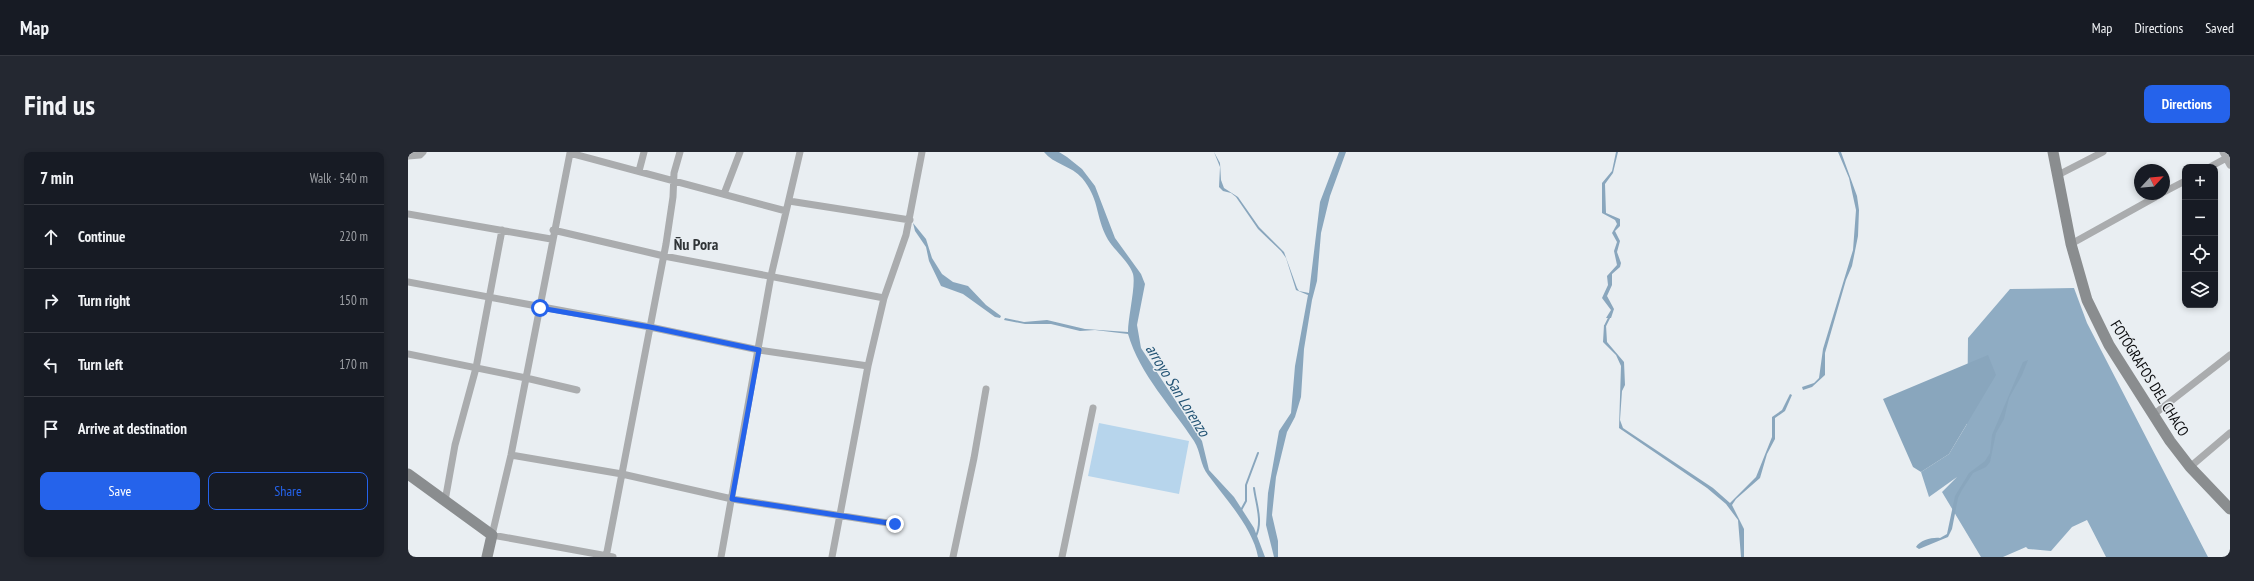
<!DOCTYPE html>
<meta charset="utf-8">
<style>
:root{--surface:#171b24;--page:#242831;--text:#f1f3f6;--muted:#9ea1a6;--line:#363941;--accent:#2563eb}
body{margin:0;font-family:"PT Sans Narrow",sans-serif;background:var(--page);color:var(--text)}
.controls{position:absolute;right:12px;top:12px;display:grid;overflow:hidden;border-radius:8px;box-shadow:0 2px 6px #0003}
.controls button{width:36px;height:36px;display:grid;place-items:center;padding:0;border:0;border-bottom:1px solid var(--line);background:var(--surface);color:var(--text);font:20px sans-serif}
.compass{position:absolute;left:1726px;top:12px;width:36px;height:36px;border-radius:50%;background:var(--surface);box-shadow:0 2px 6px #0003;rotate:64deg}
.stop{position:absolute;width:12px;height:12px;margin:-9px;border:3px solid #2563eb;border-radius:50%;background:#fff}
.stop.end{background:#2563eb;border-color:#fff;box-shadow:0 1px 4px #0008}
.list{margin:0;padding:0;list-style:none}
h2{display:flex;justify-content:space-between;align-items:center;height:52px;margin:0;padding:0 16px;font-size:17px}
h2 small{font-size:13px;font-weight:400;color:var(--muted)}
.list li{display:grid;grid-template-columns:26px 1fr auto;gap:12px;align-items:center;box-sizing:border-box;height:64px;padding:0 16px;border-top:1px solid var(--line)}
.list b{display:block;font-size:15px;white-space:nowrap}
.list em{font-size:13px;font-style:normal;color:var(--muted)}
.actions{display:flex;gap:8px;padding:12px 16px}
.actions a{flex:1;padding:9px 0;border:1px solid var(--accent);border-radius:8px;text-align:center;font-size:14px;color:var(--accent)}
.actions .main{background:var(--accent);color:#fff}
.icon{flex:none;width:22px;height:22px;fill:none;stroke:currentColor;stroke-width:2;stroke-linecap:round;stroke-linejoin:round}
.map{position:relative;flex:none;width:1822px;height:405px;overflow:hidden;border-radius:8px}
header{display:flex;align-items:center;gap:24px;box-sizing:border-box;height:56px;padding:0 20px;background:var(--surface);border-bottom:1px solid var(--line)}
header strong{font-size:19px}
nav{display:flex;gap:22px;margin-inline-start:auto;font-size:14px}
.intro{display:flex;align-items:center;justify-content:space-between;box-sizing:border-box;height:96px;padding:0 24px}
h1{margin:0;font-size:28px}
.button{padding:10px 18px;border-radius:8px;background:var(--accent);color:#fff;font-size:14px;font-weight:700}
main{display:flex;gap:24px;padding:0 24px}
aside{flex:1;background:var(--surface);border-radius:8px;box-shadow:0 2px 6px #0003}
.map>svg:first-child{display:block}
.green{fill:#b7d5ec}
.forest{fill:#8facc3}
.water{fill:#89a6bd}
.lines{fill:none;stroke-linecap:round;stroke-linejoin:round}
.stream{stroke:#89a6bd;stroke-width:2}
.street{stroke:#aaacae;stroke-width:7}
.secondary{stroke:#8a8d8f;stroke-width:11}
.route{stroke:#2563eb;stroke-width:5}
.labels{text-anchor:middle;dominant-baseline:central;stroke-width:3;stroke-linejoin:round;paint-order:stroke}
.street-label{font-size:15px;fill:#0c0d0f;stroke:#e9eef2}
.neighbourhood-label{font-size:16px;font-weight:bold;fill:#313538;stroke:#e9eef2}
.water-label{font-size:16px;font-style:italic;fill:#235475;stroke:#e9eef2}
</style>
<header>
<strong>Map</strong>
<nav><a>Map</a><a>Directions</a><a>Saved</a></nav>
</header>
<div class="intro"><h1>Find us</h1><a class="button">Directions</a></div>
<main>
<aside>
<h2>7 min<small>Walk · 540 m</small></h2>
<ul class="list">
<li><svg class="icon" aria-label="ahead" viewBox="0 0 24 24"><path d="M12 20V5M6 11l6-6 6 6"/></svg><div><b>Continue</b></div><em>220 m</em></li>
<li><svg class="icon" aria-label="right" viewBox="0 0 24 24"><path d="M7 20v-9h11M14 6l5 5-5 5"/></svg><div><b>Turn right</b></div><em>150 m</em></li>
<li><svg class="icon" aria-label="left" viewBox="0 0 24 24"><path d="M17 20v-9H6M10 6l-5 5 5 5"/></svg><div><b>Turn left</b></div><em>170 m</em></li>
<li><svg class="icon" aria-label="arrive" viewBox="0 0 24 24"><path d="M6 21V4h12l-3 4 3 4H6"/></svg><div><b>Arrive at destination</b></div></li>
</ul>
<div class="actions"><a class="main">Save</a><a>Share</a></div>
</aside>
<div class="map">
<svg width="1822" height="405" viewBox="0 0 1822 405">
<rect width="100%" height="100%" fill="#e9eef2"/>
<path class="green" d="M 691,271 L 781,289 L 771,342 L 680,324 Z"/>
<path class="forest" d="M 1666,136 L 1679,171 L 1800,405 L 1698,405 L 1679,368 L 1664,375 L 1643,399 L 1620,397 L 1618,395 L 1595,405 L 1573,405 L 1534,340 L 1549,325 L 1521,345 L 1513,320 L 1541,302 L 1559,272 L 1560,186 L 1602,137 Z"/>
<path class="water" d="M 636,0 L 651,0 L 659,5 L 674,17 L 687,34 L 707,86 L 733,122 L 737,132 L 729,173 L 733,196 L 794,289 L 801,318 L 826,345 L 846,376 L 857,405 L 850,405 C 845,376 817,346 800,323 C 792,313 793,300 786,289 C 764,255 732,223 720,182 L 687,178 L 672,179 L 643,172 L 617,172 L 596,168 L 597,166 L 616,170 L 639,168 L 677,177 L 720,180 C 720,165 728,133 725,122 C 721,109 703,96 697,82 C 687,59 691,47 674,26 C 664,14 645,12 636,0 Z
M 806,0 L 812,11 L 813,28 L 816,36 L 830,45 L 851,75 L 876,100 L 889,136 L 891,139 L 901,141 L 912,50 L 931,0 L 938,0 L 922,44 L 913,81 L 909,129 L 904,148 L 896,197 L 893,245 L 887,265 L 879,280 L 868,325 L 864,363 L 870,389 L 870,405 L 866,405 L 858,373 L 860,341 L 871,279 L 883,261 L 887,214 L 900,143 L 888,138 L 878,106 L 873,99 L 850,77 L 828,45 L 823,41 L 815,39 L 811,35 L 812,15 Z
M 1208,0 L 1210,0 L 1205,21 L 1197,32 L 1198,61 L 1212,67 L 1212,74 L 1207,79 L 1212,89 L 1209,100 L 1213,111 L 1212,115 L 1204,122 L 1204,133 L 1199,144 L 1206,157 L 1203,166 L 1198,166 L 1203,158 L 1194,146 L 1200,133 L 1199,124 L 1209,113 L 1206,99 L 1209,90 L 1204,81 L 1209,72 L 1207,68 L 1194,61 L 1194,31 L 1204,19 Z
M 1430,0 L 1433,0 L 1449,44 L 1451,58 L 1450,84 L 1444,114 L 1438,128 L 1417,201 L 1417,223 L 1404,235 L 1395,238 L 1394,235 L 1406,231 L 1411,226 L 1415,197 L 1445,98 L 1448,58 L 1441,26 Z
M 505,71 L 518,87 L 524,106 L 534,122 L 545,130 L 560,134 L 578,153 L 593,164 L 592,166 L 587,165 L 555,142 L 533,134 L 521,109 L 518,95 L 507,79 Z
M 1196,173 L 1198,173 L 1199,190 L 1216,210 L 1217,233 L 1214,239 L 1212,268 L 1215,276 L 1305,336 L 1322,351 L 1348,325 L 1364,285 L 1364,265 L 1374,258 L 1382,242 L 1384,243 L 1377,259 L 1367,266 L 1367,287 L 1359,302 L 1352,326 L 1328,347 L 1324,353 L 1336,377 L 1336,405 L 1333,405 L 1330,368 L 1318,352 L 1299,336 L 1211,276 L 1213,214 L 1208,203 L 1195,190 Z
M 1580,203 L 1588,223 L 1541,302 L 1513,320 L 1505,315 L 1475,247 Z
M 1620,208 L 1614,223 L 1601,246 L 1596,267 L 1588,281 L 1582,310 L 1578,315 L 1565,321 L 1554,338 L 1550,346 L 1544,377 L 1540,385 L 1511,397 L 1508,395 C 1512,388 1525,385 1532,386 L 1539,382 L 1547,344 L 1561,321 L 1577,309 L 1582,301 L 1584,283 L 1615,210 Z"/>
<g class="lines">
<path class="stream" d="M 1197,174 L 1202,164
M 846,336 C 848,352 855,369 848,384
M 832,360 L 838,349 L 838,333 L 850,301"/>
<path class="street" d="M 1815,0 L 1822,13
M 0,4 L 12,3 L 15,0
M 1802,15 L 1822,4
M 231,19 L 236,0
M 1650,23 L 1695,0
M 1756,40 L 1777,29
M 316,42 L 332,0
M 381,49 L 502,68
M 0,62 L 143,87
M 145,78 L 256,104 L 476,146
M 1663,92 L 1753,42
M 0,130 L 242,175 L 351,198 L 460,214
M 0,202 L 118,226 L 169,238
M 1745,263 L 1822,203
M 103,303 L 214,322 L 324,347 L 487,372
M 1782,315 L 1822,281
M 37,349 L 47,293 L 68,216 L 94,78
M 198,405 L 258,92 L 265,45 L 266,21 L 272,0
M 205,405 L 84,383 L 103,303 L 162,1 L 378,59
M 313,405 L 363,124 L 392,0
M 424,405 L 460,214 L 476,146 L 498,83 L 514,0
M 545,405 L 566,306 L 578,237
M 654,405 L 685,256"/>
<path class="secondary" d="M 1645,0 L 1663,92 L 1679,148 L 1701,193 L 1762,289 L 1782,315 L 1822,357
M 0,322 L 84,383 L 79,405"/>
</g>
<g class="lines">
<path class="route" d="M 132,156 L 242,175 L 351,198 L 324,347 L 487,372"/>
</g>
<g class="labels">
<g class="street-label">
<text transform="translate(1742 226) rotate(58)">FOTÓGRAFOS DEL CHACO</text>
</g>
<g class="neighbourhood-label">
<text x="288" y="92">Ñu Pora</text>
</g>
<g class="water-label">
<text transform="translate(770 238) rotate(58)">arroyo San Lorenzo</text>
</g>
</g>
</svg>
<div class="controls">
<button>+</button>
<button>−</button>
<button><svg class="icon" aria-label="locate" viewBox="0 0 24 24"><circle cx="12" cy="12" r="6"/><path d="M12 2v4M12 18v4M2 12h4M18 12h4"/></svg></button>
<button><svg class="icon" aria-label="layers" viewBox="0 0 24 24"><path d="M12 4l9 5-9 5-9-5zM3 14l9 5 9-5"/></svg></button>
</div>
<svg class="compass" viewBox="-18 -18 36 36"><path d="M0-13l5 13h-10z" fill="#e53935"/><path d="M0 13l5-13h-10z" fill="#9ea1a6"/></svg>
<div class="stop" style="left:132px;top:156px"></div>
<div class="stop end" style="left:487px;top:372px"></div>
</div>
</main>
